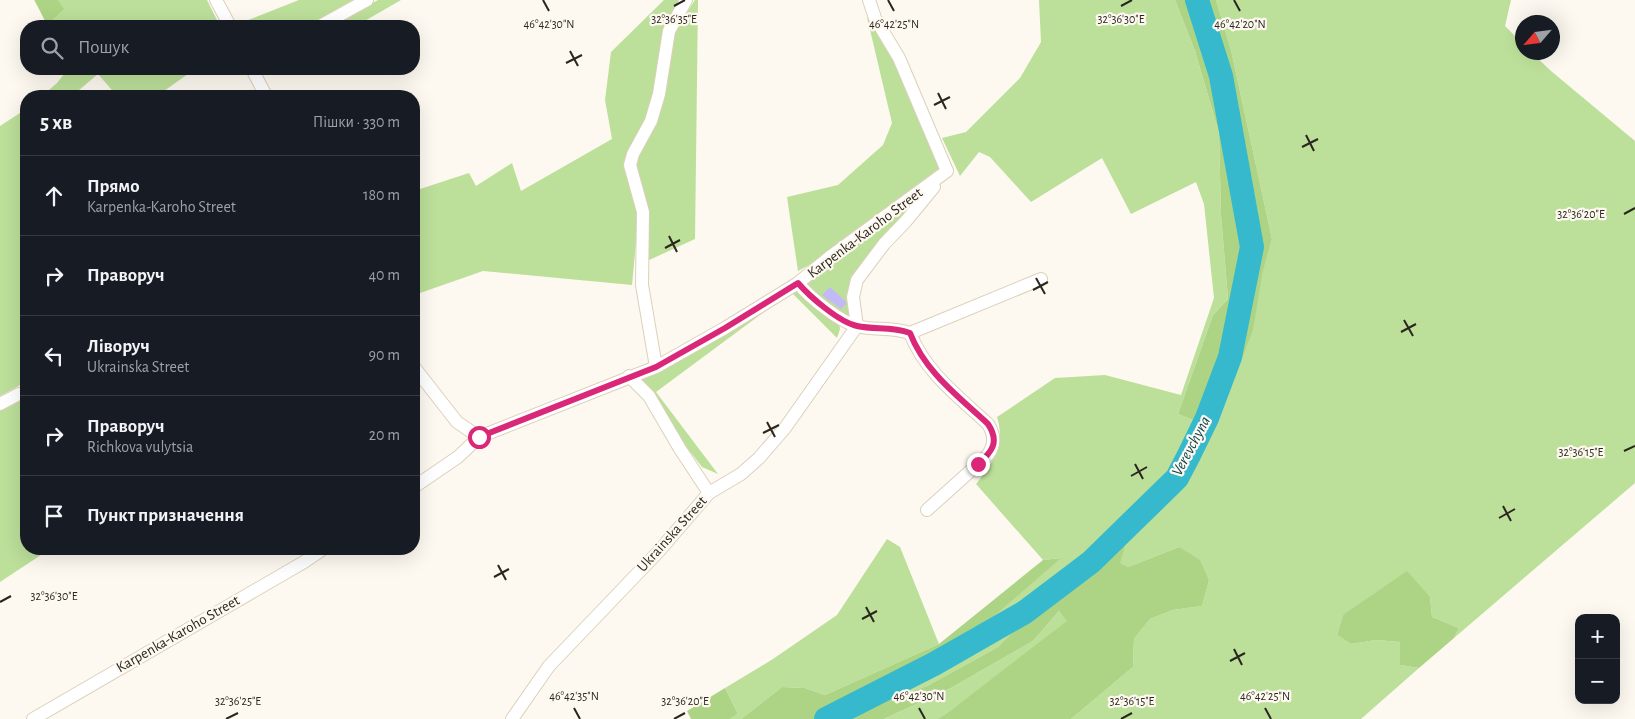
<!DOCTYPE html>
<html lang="uk">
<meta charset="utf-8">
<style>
:root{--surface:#171b24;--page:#20242c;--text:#f1f3f6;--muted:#9ea1a6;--line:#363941}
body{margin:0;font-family:"Alegreya Sans",sans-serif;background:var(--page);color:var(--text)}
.controls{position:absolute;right:15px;bottom:15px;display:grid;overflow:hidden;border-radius:10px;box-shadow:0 5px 20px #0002}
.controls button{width:45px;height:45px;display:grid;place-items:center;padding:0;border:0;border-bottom:1px solid var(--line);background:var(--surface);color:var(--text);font:25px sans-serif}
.compass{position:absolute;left:1515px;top:15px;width:45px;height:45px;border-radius:50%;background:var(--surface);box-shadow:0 5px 20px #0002;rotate:242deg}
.stop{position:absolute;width:15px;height:15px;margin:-11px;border:4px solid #db2777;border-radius:50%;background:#fff}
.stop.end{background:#db2777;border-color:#fff;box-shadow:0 1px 5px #0008}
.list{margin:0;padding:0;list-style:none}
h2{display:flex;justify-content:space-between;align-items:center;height:65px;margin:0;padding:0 20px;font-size:21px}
h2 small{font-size:16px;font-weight:400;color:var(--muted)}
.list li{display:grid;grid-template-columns:32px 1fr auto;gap:15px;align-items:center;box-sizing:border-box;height:80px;padding:0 20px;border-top:1px solid var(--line)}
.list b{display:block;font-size:19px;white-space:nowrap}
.list p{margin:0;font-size:16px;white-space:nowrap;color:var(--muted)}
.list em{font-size:16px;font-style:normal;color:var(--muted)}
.icon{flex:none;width:28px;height:28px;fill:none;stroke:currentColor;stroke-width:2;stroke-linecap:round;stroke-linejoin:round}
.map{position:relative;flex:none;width:1635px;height:719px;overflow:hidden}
.search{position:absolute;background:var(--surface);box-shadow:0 5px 20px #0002;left:20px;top:20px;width:400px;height:55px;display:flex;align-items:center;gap:12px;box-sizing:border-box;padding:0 18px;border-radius:20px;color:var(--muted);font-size:19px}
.panel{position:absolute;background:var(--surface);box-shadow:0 5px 20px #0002;left:20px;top:90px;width:400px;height:465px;border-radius:20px}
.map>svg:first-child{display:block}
.green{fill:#bcdf9a}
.forest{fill:#add485}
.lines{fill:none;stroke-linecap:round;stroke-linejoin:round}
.river{stroke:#36b9cd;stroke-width:24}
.building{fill:#c3b9f9}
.minor-casing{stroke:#dcd0bb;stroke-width:14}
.minor{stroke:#fff;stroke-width:12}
.route{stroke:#db2777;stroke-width:6}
.ticks{fill:none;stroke:#2a261e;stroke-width:2}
.labels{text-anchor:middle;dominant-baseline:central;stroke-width:4.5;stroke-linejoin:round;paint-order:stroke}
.street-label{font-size:15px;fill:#2a261e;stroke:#fdf9f0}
.water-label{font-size:16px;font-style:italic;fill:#0b444d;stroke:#fdf9f0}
.ticks-label{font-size:12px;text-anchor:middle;fill:#2a261e;stroke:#fdf9f0;stroke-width:4.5;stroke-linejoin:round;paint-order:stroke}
</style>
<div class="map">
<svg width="1635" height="719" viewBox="0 0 1635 719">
<rect width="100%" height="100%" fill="#fdf9f0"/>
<path class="green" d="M 34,0 L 207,0 L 220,26 L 48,26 Z
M 299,0 L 353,0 L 313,23 L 299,26 L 245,26 L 243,22 Z
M 378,0 L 401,0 L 356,26 L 331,26 Z
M 664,0 L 681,0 L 654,101 L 627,158 L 638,221 L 632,285 L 483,271 L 420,293 L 414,280 L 414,191 L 469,173 L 476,186 L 512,163 L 521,191 L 612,139 L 605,100 L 611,52 Z
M 695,0 L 698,0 L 695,239 L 647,261 L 636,167 L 673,33 Z
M 1039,0 L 1175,0 L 1195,51 L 1219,133 L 1221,215 L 1228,299 L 1213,315 L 1178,414 L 1193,420 L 1262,274 L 1272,239 L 1231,50 L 1216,0 L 1511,0 L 1505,26 L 1522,43 L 1522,52 L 1532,53 L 1551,71 L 1635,141 L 1635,483 L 1454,638 L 1459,628 L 1432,617 L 1430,597 L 1343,615 L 1337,635 L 1351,644 L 1376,640 L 1400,642 L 1400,665 L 1419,668 L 1361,719 L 1071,719 L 1133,667 L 1134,639 L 1150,619 L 1173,610 L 1202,606 L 1209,581 L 1179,547 L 1128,567 L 1119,563 L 1128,537 L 1103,538 L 998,647 L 927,686 L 865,707 L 872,689 L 966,641 L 1060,558 L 1043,560 L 976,484 C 992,464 1006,444 997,417 L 1055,378 L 1105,375 L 1181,395 L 1214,298 L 1204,204 L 1196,182 L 1131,214 L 1102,158 L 1031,202 L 990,157 L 979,152 L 960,176 L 942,138 L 966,132 L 1020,78 L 1041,42 Z
M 867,17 L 897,65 L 943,168 L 813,263 L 798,271 L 787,197 L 838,185 L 883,145 L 892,123 Z
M 68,69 L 195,69 L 157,96 L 117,96 L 98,74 L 72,96 L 42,96 L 57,83 Z
M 26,109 L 26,382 L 0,396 L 0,126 Z
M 933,185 L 856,276 L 853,321 L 802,284 Z
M 799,290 L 839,322 L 840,329 L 837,338 L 791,292 L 656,392 L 718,474 L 702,467 L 678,436 L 652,392 L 637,378 L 668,365 L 792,292 Z
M 26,397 L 26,549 L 50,549 L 0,582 L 0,411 Z
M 887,539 L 900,547 L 939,644 L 825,695 L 805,688 L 782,687 L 741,719 L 730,719 L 738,714 L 725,688 L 773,659 L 837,615 Z
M 1059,611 L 1068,621 L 947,713 L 937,719 L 884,719 L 951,688 L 1033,641 Z"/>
<path class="forest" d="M 35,0 L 58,0 L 64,9 L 47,25 Z
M 1175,0 L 1216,0 L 1231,50 L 1272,239 L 1262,275 L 1253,330 L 1224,405 L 1193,420 L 1178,414 L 1213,315 L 1228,299 L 1221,215 L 1219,133 L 1195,51 Z
M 1128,536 L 1120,563 L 1128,567 L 1179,547 L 1200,560 L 1209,581 L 1202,606 L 1173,610 L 1150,619 L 1134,639 L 1133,667 L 1071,719 L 937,719 L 947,713 L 1067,621 L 1059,611 L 1033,641 L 951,688 L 884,719 L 741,719 L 782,687 L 805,688 L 825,695 L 939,644 L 1043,560 L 1061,558 L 966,641 L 873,689 L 865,707 L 927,686 L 998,647 L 1103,538 Z
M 1407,571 L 1430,597 L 1432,617 L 1459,628 L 1454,638 L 1419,668 L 1400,665 L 1400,642 L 1376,640 L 1351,644 L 1337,635 L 1343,615 Z
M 725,688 L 738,714 L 730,719 L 691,719 L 687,711 Z"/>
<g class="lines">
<path class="river" d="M 826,719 L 934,664 L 1025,612 L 1091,562 L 1177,478 L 1189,455 L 1207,418 L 1230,357 L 1252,247 L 1221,76 L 1197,0"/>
</g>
<path class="building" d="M 830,287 L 846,302 L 846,304 L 841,309 L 822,295 Z"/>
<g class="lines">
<defs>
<path id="minor" d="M 216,0 L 230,26
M 869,0 L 875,18 L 899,58 L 947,171
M 320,26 L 367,0
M 252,69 L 266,96
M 798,283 C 809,297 840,322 857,326 C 875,331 890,326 910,333 C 925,372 959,397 988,424 C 995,435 995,446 987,456 L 927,510
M 857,326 L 853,297 L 857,280 L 884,244 L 906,221 L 934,187
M 910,333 L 1041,279
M 414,367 L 457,422 L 479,437
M 656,367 L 642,285 L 643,212 L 630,165 L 633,154 L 651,121 L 659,94 L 669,31 L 686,0
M 629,376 L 649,396 L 680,449 L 709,493
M 0,404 L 19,394
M 414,487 L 458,457 L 479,437 L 656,367 L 725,328 L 798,283 L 831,256 L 947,171
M 33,719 L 304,562 L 323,549
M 512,719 L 549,666 L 659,551 L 709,493 L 741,474 L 759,458 L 785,428 L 857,326"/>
</defs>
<use href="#minor" class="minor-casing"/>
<use href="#minor" class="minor"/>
</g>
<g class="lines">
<path class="route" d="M 479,437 L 656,367 L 725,328 L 798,283 C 810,297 839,322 857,326 C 875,330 891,326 910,333 C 925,372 959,397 988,424 C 1000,442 992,452 978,464"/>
</g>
<path class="ticks" d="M 543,0 L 549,11M 888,0 L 894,11M 1234,0 L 1240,11M 674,6 L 685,0M 1121,6 L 1132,0M 570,51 L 578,66M 566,63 L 582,55M 938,93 L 946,109M 934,105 L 950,97M 1306,135 L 1314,151M 1302,147 L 1318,139M 1624,214 L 1635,208M 669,236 L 677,252M 665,248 L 680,240M 1036,278 L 1045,294M 1033,290 L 1048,282M 1404,320 L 1413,336M 1401,332 L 1416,324M 767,422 L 775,437M 763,433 L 779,425M 1624,451 L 1635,446M 1135,464 L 1143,479M 1131,476 L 1147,467M 1503,506 L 1511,521M 1499,518 L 1515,509M 498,565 L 506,580M 494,577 L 509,569M 0,602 L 11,596M 866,607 L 874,622M 862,619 L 877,611M 1234,649 L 1242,665M 1230,661 L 1245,653M 574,708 L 580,719M 919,708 L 925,719M 1265,708 L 1271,719M 226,719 L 238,713M 674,719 L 685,713M 1121,719 L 1132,713"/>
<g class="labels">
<g class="street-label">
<text transform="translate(865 233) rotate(-37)">Karpenka-Karoho Street</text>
<text transform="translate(672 534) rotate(-48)">Ukrainska Street</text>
<text transform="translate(178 634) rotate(-30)">Karpenka-Karoho Street</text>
</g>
<g class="water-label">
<text transform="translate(1191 446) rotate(-62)">Verevchyna</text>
</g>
</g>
<g class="ticks-label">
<text x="674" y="23">32°36'35"E</text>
<text x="1121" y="23">32°36'30"E</text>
<text x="549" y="28">46°42'30"N</text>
<text x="894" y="28">46°42'25"N</text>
<text x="1240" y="28">46°42'20"N</text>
<text x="1581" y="218">32°36'20"E</text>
<text x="1581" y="456">32°36'15"E</text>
<text x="54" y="600">32°36'30"E</text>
<text x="574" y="700">46°42'35"N</text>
<text x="919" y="700">46°42'30"N</text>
<text x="1265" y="700">46°42'25"N</text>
<text x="238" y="705">32°36'25"E</text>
<text x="685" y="705">32°36'20"E</text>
<text x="1132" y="705">32°36'15"E</text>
</g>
</svg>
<div class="controls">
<button>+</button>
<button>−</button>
</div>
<svg class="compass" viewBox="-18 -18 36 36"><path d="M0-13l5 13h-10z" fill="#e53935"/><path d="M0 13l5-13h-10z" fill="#9ea1a6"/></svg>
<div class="stop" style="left:479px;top:437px"></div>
<div class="stop end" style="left:978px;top:464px"></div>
<div class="search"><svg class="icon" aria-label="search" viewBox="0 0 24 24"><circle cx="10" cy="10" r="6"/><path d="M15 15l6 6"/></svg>Пошук</div>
<section class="panel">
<h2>5 хв<small>Пішки · 330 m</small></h2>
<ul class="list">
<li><svg class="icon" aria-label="ahead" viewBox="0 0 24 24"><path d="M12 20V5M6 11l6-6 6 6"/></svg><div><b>Прямо</b><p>Karpenka-Karoho Street</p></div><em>180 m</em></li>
<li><svg class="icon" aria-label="right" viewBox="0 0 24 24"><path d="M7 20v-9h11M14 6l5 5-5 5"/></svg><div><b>Праворуч</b></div><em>40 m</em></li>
<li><svg class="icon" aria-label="left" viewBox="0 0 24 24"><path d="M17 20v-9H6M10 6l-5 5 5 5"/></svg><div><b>Ліворуч</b><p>Ukrainska Street</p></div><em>90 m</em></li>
<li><svg class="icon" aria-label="right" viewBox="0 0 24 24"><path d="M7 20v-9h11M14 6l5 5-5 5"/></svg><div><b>Праворуч</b><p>Richkova vulytsia</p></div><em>20 m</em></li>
<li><svg class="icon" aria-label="arrive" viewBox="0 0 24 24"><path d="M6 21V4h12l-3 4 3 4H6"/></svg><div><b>Пункт призначення</b></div></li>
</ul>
</section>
</div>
